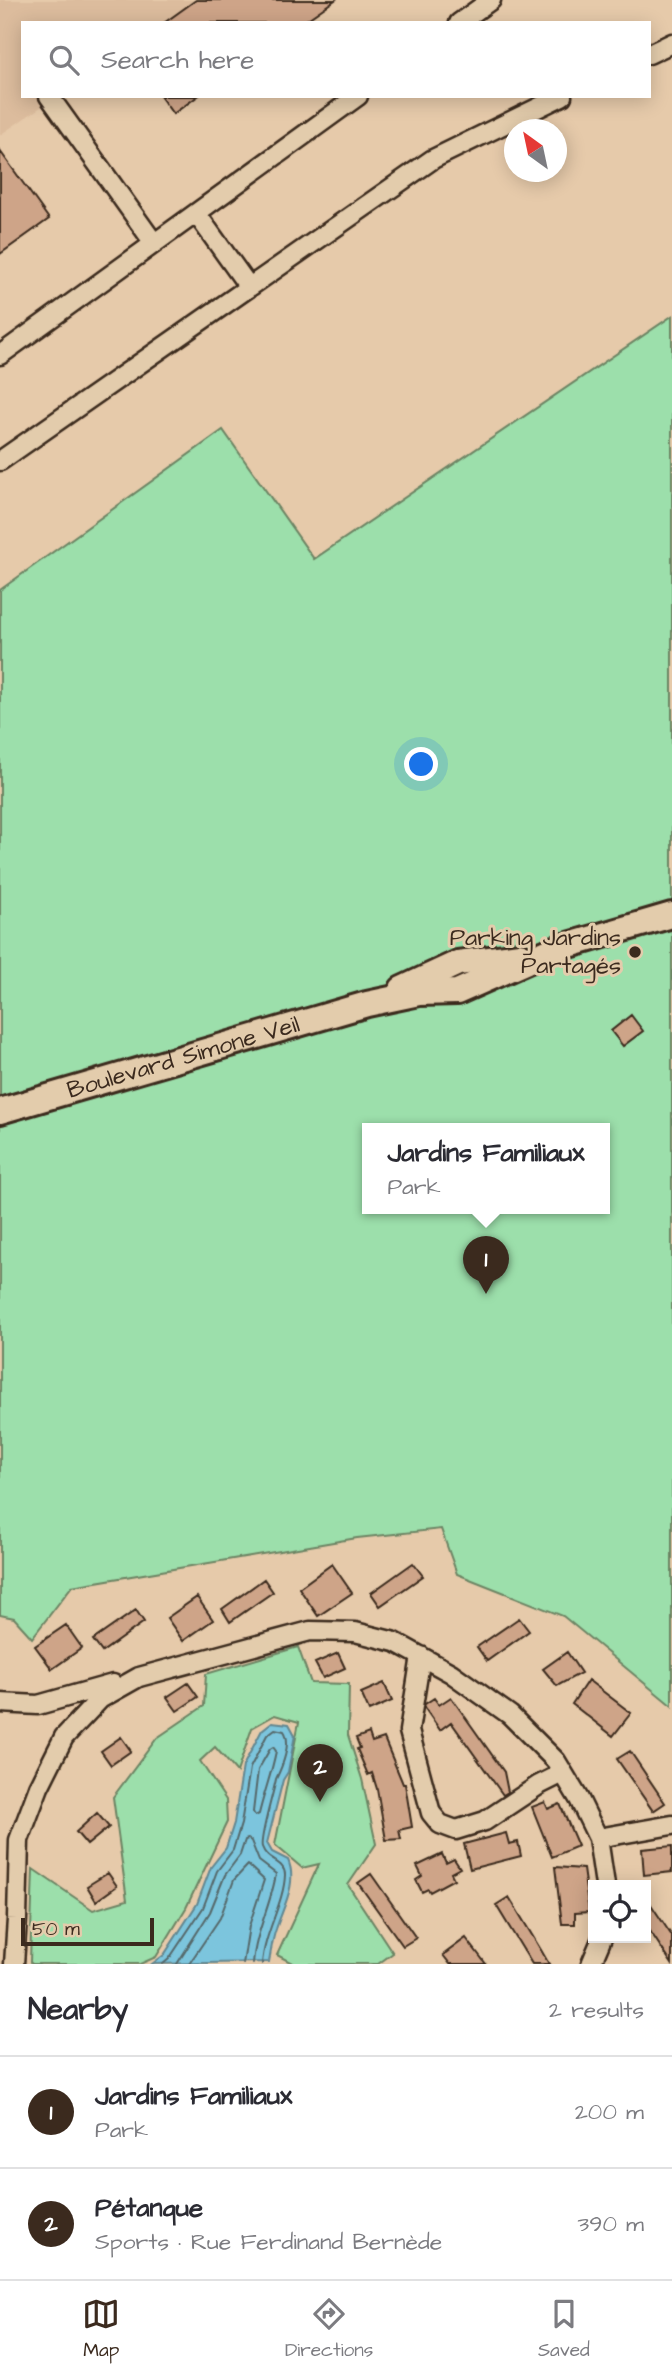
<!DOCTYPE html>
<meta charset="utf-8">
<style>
:root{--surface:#fff;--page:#f2f2f3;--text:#2b2b33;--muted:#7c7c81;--line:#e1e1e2;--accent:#3b2a1e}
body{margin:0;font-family:"Architects Daughter",sans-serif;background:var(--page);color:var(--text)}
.controls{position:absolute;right:21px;bottom:21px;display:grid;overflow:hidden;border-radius:0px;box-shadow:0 4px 18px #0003}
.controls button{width:63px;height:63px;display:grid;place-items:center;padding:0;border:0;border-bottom:2px solid var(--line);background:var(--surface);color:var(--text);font:35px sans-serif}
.compass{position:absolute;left:504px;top:119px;width:63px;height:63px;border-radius:50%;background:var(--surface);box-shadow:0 4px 18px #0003;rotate:327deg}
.scale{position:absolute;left:21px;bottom:18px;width:133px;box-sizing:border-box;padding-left:7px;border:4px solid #3b2a1e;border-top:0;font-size:19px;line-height:24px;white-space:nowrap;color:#3b2a1e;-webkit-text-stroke:5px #e3ccac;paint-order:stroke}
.you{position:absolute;left:422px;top:765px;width:24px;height:24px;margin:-18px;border:5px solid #fff;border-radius:50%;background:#1a73e8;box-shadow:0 0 0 10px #1a73e833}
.badge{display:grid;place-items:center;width:46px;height:46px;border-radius:50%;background:var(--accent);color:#fff;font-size:23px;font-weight:700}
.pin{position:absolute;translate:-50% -58px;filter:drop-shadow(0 2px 4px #0008)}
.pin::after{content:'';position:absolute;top:37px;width:24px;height:21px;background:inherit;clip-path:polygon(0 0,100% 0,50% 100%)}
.popup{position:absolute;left:362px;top:1123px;width:248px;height:91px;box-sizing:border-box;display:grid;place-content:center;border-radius:0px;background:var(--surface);filter:drop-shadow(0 2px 5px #0005);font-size:23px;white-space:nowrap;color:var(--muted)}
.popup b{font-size:26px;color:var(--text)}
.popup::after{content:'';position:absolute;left:50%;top:100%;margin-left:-14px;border:14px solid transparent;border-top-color:var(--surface)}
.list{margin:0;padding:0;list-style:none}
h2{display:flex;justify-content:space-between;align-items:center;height:91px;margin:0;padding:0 28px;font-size:30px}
h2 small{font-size:23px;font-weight:400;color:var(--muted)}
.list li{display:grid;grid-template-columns:46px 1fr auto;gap:21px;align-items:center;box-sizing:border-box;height:112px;padding:0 28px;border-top:2px solid var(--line)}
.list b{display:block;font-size:26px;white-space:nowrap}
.list p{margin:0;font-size:23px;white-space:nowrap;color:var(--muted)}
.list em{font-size:23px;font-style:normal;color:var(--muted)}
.icon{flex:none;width:38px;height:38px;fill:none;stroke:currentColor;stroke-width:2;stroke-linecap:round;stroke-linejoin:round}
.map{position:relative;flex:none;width:672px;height:1964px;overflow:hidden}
.search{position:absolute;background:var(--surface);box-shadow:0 4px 18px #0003;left:21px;right:21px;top:21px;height:77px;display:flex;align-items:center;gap:18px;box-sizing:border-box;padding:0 24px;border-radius:0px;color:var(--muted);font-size:26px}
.sheet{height:315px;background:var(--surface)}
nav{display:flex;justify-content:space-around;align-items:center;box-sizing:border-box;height:98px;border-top:2px solid var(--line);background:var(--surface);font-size:19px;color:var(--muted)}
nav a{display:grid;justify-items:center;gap:4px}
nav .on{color:var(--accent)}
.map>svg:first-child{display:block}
.built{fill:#dcbc9d}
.green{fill:#9cdfab;stroke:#6c8464;stroke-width:2;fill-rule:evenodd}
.water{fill:#7cc5dd;stroke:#628791;stroke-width:2}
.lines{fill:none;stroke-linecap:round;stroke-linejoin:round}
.shore{stroke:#55686a;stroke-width:2}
.building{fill:#cea488;stroke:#3b2a1e;stroke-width:2}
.street-casing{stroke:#3b2a1e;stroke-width:23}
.secondary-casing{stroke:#3b2a1e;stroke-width:30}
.street{stroke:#e3ccac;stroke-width:18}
.secondary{stroke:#e3ccac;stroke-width:24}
.poi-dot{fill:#3b2a1e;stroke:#e3ccac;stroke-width:2.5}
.labels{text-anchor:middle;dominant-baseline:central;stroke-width:6;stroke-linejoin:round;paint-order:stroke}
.poi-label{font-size:24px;fill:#3b2a1e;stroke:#e3ccac;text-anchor:end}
.street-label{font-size:24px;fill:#3b2a1e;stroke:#e3ccac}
</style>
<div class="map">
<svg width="672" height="1964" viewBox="0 0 672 1964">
<rect width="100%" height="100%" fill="#e6caaa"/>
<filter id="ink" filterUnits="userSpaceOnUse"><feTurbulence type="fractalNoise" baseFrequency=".0143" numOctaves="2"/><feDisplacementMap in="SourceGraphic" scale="14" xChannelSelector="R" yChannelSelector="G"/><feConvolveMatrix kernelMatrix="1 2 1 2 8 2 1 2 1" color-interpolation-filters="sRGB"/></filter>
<g filter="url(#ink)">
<path class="built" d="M 0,0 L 196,0 L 164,23 L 23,23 L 23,96 L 57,96 L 0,135 Z"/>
<path class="green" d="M 672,316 L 672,1706 L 563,1616 L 457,1574 L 441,1529 L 357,1538 L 72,1586 L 32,1638 L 14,1618 L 0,1615 L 0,590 L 223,430 L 314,559 ZM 367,1128 L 605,1128 L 605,1208 L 367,1208 Z
M 298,1647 L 311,1683 L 349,1684 L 348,1735 L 362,1779 L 376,1844 L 348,1885 L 393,1953 L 378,1964 L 294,1964 L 277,1955 L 319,1864 L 302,1868 L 275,1845 L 299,1722 L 275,1715 L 252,1728 L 237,1772 L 215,1747 L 200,1761 L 226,1800 L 227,1822 L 186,1908 L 156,1957 L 140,1964 L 32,1964 L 30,1962 L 33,1869 L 93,1910 L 127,1900 L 113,1797 L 157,1738 L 204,1706 L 206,1674 Z"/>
<path class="water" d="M 272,1722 L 289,1724 L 295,1735 L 288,1772 L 283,1780 L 267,1843 L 272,1852 L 288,1860 C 298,1883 283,1907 276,1929 C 272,1940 271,1952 269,1962 L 152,1964 L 164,1955 L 197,1904 L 211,1867 L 226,1848 L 234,1823 L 243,1766 L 262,1730 Z"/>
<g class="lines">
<path class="shore" d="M 273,1747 L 276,1751 C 272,1772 264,1793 259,1814 L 255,1816 L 253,1812 L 258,1770 L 270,1749 Z
M 163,1964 L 169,1959 L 203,1908 L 217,1871 L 233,1850 L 241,1824 L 250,1768 L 267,1735 L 275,1729 L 284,1731 C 292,1743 282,1767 276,1779 C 274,1791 259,1839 262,1847 C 267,1862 285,1861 285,1875 C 284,1903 264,1933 262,1964
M 177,1964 L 210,1912 L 225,1875 L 240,1855 L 245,1840 L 248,1839 L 251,1841 L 259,1861 L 276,1874 C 271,1905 255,1933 253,1964
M 189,1964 L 220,1918 L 234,1880 L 248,1865 L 264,1880 L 249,1926 L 243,1964"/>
</g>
<path class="building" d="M 196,0 L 335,0 L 302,23 L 164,23 Z
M 160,96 L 198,96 L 173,114 Z
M 0,151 L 49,219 L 0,254 Z
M 631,1015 L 643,1031 L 623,1046 L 611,1031 Z
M 413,1563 L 423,1576 L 380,1606 L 371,1593 Z
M 332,1564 L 352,1593 L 318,1616 L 299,1588 Z
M 264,1579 L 273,1592 L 230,1622 L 222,1609 Z
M 197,1597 L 213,1620 L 183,1641 L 167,1618 Z
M 136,1610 L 144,1622 L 102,1652 L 93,1640 Z
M 519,1618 L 529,1631 L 487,1661 L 477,1647 Z
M 66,1625 L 82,1648 L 52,1669 L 35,1646 Z
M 567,1652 L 581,1673 L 557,1686 L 543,1669 Z
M 338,1653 L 345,1668 L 323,1678 L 315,1663 Z
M 588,1680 L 631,1713 L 613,1736 L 572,1704 Z
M 188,1683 L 198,1697 L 177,1711 L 167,1697 Z
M 384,1683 L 392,1701 L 369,1711 L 361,1693 Z
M 451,1697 L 504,1772 L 508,1792 L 503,1795 L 451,1722 L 440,1730 L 424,1707 L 425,1704 L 434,1698 L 439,1705 Z
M 369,1733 L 372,1742 L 384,1738 L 403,1784 L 405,1784 L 412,1827 L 399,1830 L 401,1839 L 386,1840 L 377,1789 L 372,1773 L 368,1775 L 357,1749 L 360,1748 L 356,1738 Z
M 121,1737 L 131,1751 L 111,1765 L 101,1751 Z
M 630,1751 L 665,1803 L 653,1811 L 617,1759 Z
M 545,1802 L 548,1809 L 560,1804 L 578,1846 L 552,1857 L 532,1807 Z
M 97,1813 L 109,1827 L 87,1845 L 76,1832 Z
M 506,1833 L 509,1844 L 518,1842 L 521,1856 L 470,1869 L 464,1844 Z
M 672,1846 L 672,1872 L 644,1875 L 642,1849 Z
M 442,1854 L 446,1863 L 454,1859 L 460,1868 L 451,1873 L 454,1879 L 430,1892 L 428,1889 L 422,1892 L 416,1880 L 422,1876 L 417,1866 Z
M 555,1867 L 583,1869 L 589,1912 L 575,1913 L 575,1924 L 562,1924 Z
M 108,1873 L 117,1886 L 96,1901 L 87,1886 Z
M 371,1874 L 416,1938 L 403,1946 L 358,1883 Z
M 509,1897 L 541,1950 L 549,1964 L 532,1964 L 496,1905 Z
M 646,1897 L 672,1936 L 672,1964 L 646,1925 Z
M 466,1938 L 486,1964 L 450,1964 L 443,1955 Z"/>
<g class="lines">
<defs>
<path id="street" d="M 459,23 L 491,0
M 649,54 L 672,43
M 49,96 L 154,243
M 196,213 L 249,287
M 0,355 L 358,96
M 0,461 L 433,159 L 562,96
M 421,1656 L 409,1731 L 431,1813 L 440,1824 L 456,1830 L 485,1821 L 539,1785 L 563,1773
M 0,1703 L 38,1705 L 113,1684
M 598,1838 L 672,1825
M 14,1964 L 17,1919 L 19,1840 L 39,1787 L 64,1737 L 100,1699 L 139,1677 L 310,1631 L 355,1632 L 395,1642 L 451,1673 L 510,1715 L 556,1761 L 579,1799 L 598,1838 L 605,1885
M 591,1964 L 602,1938"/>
<g id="secondary">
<path d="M 402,989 L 458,963 L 520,955"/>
<path id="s1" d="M 0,1111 L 367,1004 L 419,993 L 457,992 L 552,950 L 672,915"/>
</g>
</defs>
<use href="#street" class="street-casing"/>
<use href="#secondary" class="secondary-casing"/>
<use href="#street" class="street"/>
<use href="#secondary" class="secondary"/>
</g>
</g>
<circle class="poi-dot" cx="635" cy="952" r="7"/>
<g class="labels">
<g class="poi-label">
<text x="621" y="938">Parking Jardins<tspan x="621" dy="28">Partagés</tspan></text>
</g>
<g class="street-label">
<text stroke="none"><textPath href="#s1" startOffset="191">Boulevard Simone Veil</textPath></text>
</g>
</g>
</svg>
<div class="controls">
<button><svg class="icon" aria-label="locate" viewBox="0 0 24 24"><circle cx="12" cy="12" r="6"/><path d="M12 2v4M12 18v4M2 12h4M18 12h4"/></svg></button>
</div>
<svg class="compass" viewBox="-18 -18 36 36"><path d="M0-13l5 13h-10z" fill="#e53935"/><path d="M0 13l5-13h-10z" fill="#7c7c81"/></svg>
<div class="scale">50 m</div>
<div class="you"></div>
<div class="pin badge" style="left:486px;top:1294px">1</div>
<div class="popup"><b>Jardins Familiaux</b>Park</div>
<div class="pin badge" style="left:320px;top:1802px">2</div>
<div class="search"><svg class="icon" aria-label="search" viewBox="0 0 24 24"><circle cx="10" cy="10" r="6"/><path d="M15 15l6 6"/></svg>Search here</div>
</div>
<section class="sheet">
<h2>Nearby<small>2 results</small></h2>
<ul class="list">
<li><span class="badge">1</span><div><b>Jardins Familiaux</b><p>Park</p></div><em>200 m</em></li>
<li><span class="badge">2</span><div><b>Pétanque</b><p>Sports · Rue Ferdinand Bernède</p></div><em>390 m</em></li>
</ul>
</section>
<nav>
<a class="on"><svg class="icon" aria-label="map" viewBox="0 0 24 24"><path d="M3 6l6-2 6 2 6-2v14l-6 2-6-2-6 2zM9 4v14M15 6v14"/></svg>Map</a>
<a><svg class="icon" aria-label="directions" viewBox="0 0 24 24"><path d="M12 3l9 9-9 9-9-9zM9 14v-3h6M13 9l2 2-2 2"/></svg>Directions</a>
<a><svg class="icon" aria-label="saved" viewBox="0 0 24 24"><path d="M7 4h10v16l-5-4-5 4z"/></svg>Saved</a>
</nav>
